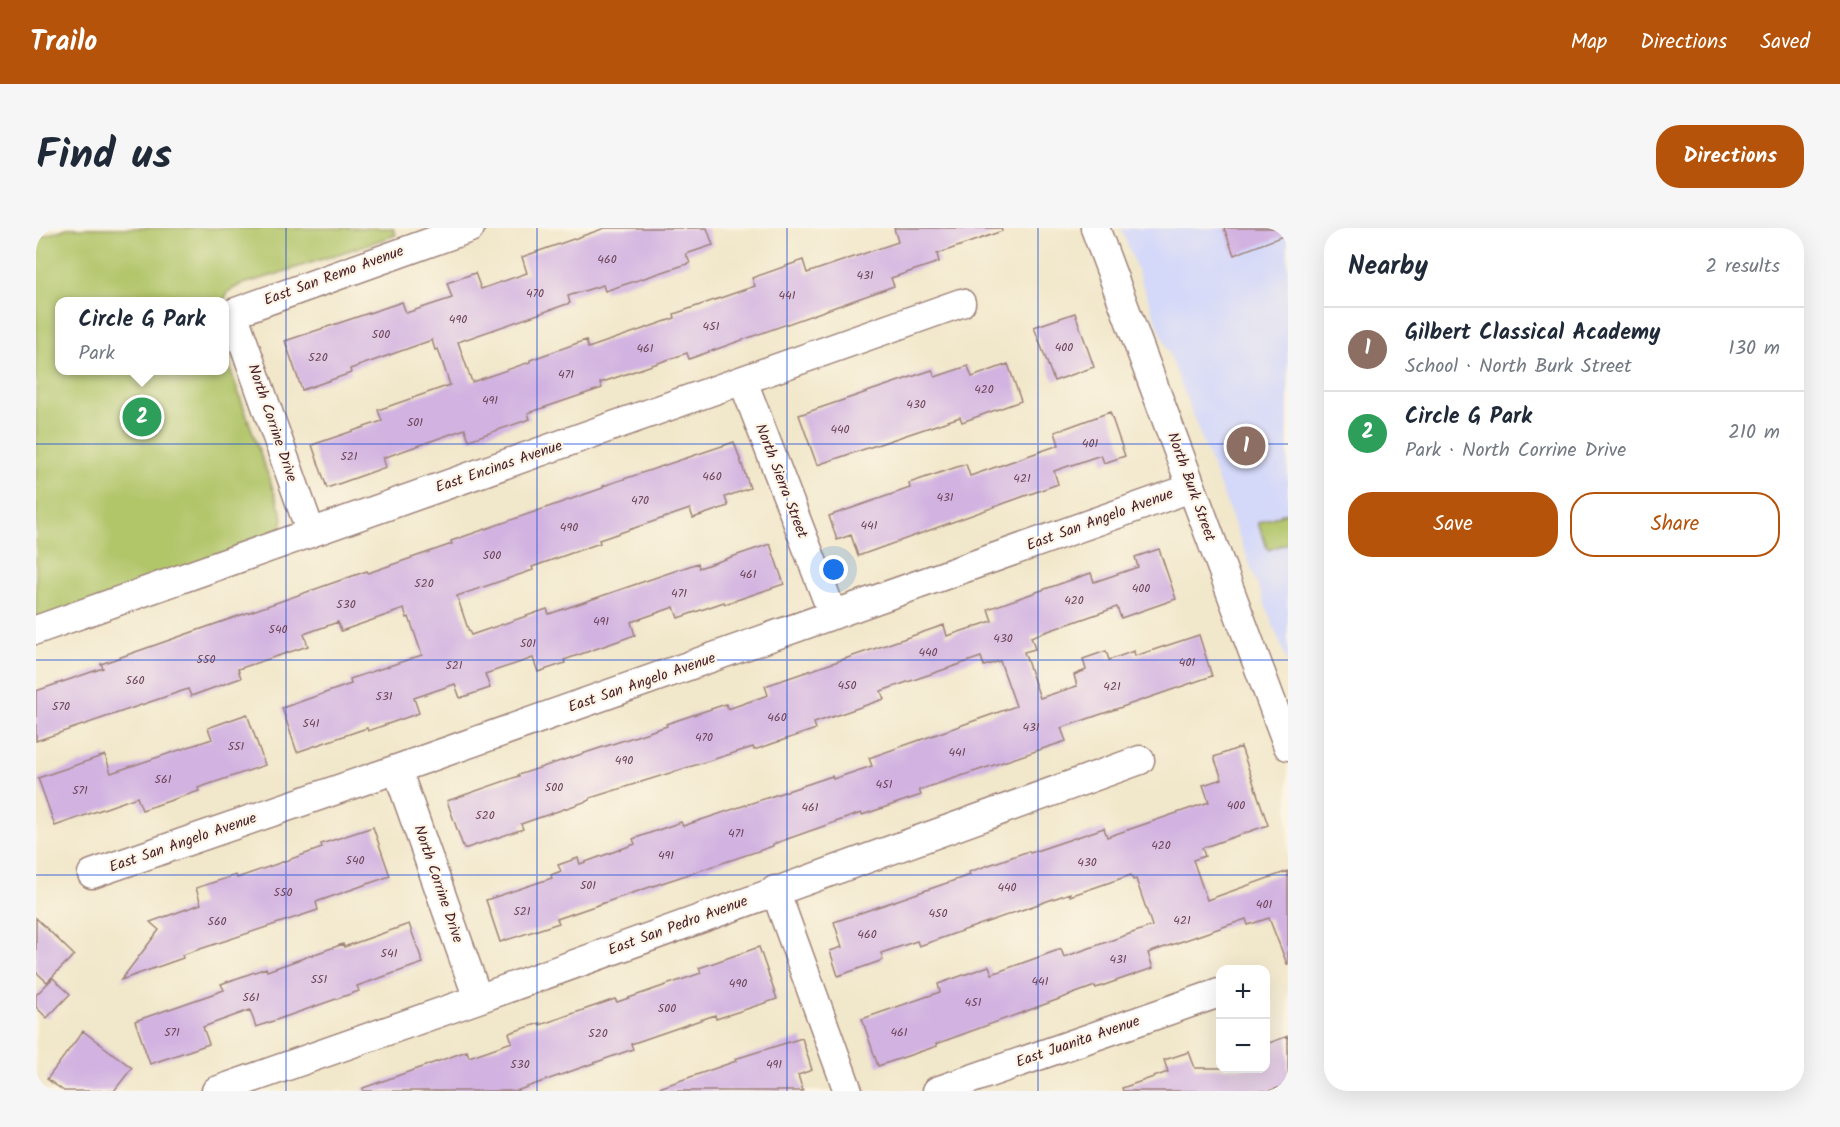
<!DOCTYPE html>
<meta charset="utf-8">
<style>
:root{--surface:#fff;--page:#f6f6f7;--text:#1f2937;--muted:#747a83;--line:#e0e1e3;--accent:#b45309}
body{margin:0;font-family:Kalam,sans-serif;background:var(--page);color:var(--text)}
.controls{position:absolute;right:18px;bottom:18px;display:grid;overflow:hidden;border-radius:12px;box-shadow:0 6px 24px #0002}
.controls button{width:54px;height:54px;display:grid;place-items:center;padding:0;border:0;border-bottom:2px solid var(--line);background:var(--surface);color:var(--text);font:30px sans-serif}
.you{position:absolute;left:798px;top:342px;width:21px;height:21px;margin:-15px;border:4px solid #fff;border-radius:50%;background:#1a73e8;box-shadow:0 0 0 9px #1a73e833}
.badge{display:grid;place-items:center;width:39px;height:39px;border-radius:50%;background:var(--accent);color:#fff;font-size:20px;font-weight:700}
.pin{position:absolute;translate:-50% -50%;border:3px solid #fff;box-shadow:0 2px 6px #0006}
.popup{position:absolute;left:19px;top:69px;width:174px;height:78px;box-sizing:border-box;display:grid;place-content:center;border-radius:12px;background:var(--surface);filter:drop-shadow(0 2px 4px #0005);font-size:20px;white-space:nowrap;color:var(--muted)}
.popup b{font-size:22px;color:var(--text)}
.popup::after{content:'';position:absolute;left:50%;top:100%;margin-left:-12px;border:12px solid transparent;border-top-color:var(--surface)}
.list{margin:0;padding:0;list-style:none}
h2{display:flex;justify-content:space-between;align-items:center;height:78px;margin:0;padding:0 24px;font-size:26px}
h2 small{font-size:20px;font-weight:400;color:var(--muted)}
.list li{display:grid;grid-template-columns:39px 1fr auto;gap:18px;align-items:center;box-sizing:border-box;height:84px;padding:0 24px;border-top:2px solid var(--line)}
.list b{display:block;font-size:22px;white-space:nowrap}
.list p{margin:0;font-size:20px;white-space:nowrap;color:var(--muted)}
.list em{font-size:20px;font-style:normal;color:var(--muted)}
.actions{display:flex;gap:12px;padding:18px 24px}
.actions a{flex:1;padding:14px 0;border:2px solid var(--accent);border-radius:24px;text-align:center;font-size:21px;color:var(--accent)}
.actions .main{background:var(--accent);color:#fff}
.map{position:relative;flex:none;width:1252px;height:863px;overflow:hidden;border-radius:24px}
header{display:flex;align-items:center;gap:36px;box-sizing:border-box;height:84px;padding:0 30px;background:var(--accent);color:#fff}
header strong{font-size:28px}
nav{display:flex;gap:33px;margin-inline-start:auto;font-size:21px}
.intro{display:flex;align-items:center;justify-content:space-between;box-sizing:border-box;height:144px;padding:0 36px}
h1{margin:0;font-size:42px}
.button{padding:15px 27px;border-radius:24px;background:var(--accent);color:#fff;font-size:21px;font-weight:700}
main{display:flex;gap:36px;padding:0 36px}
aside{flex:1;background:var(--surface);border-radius:24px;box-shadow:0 6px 24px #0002}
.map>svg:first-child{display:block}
.built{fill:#d4d8f9}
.green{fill:#b1c569;stroke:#7e724a;stroke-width:1.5}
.building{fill:#d2b2e1}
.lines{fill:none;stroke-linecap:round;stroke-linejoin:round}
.minor-casing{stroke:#9e837a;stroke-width:31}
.minor{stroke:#fff;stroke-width:28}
.grid{fill:none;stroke:#1d4ed8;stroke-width:1.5;stroke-opacity:0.55}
.labels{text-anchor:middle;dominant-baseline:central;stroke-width:4.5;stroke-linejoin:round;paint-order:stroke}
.number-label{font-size:12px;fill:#6c4458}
.street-label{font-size:15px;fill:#4a1f2b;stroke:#fcf5e5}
</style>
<header>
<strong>Trailo</strong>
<nav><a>Map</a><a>Directions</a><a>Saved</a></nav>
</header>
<div class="intro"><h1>Find us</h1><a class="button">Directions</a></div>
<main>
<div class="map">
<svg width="1252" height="863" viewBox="0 0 1252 863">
<rect width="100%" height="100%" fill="#fcf5e5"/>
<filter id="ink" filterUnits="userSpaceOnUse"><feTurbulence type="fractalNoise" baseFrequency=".0167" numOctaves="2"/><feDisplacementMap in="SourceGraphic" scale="12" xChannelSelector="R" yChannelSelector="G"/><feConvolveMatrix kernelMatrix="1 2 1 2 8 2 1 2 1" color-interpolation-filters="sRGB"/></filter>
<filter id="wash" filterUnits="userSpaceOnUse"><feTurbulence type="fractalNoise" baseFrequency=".008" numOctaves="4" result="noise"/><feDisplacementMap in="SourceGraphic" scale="24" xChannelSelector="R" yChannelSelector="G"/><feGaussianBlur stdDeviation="1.35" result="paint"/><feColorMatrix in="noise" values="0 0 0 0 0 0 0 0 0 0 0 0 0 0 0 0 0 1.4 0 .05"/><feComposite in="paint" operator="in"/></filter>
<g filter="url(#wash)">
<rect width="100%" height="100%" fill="#f1e7ca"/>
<path class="built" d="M 1085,0 L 1252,0 L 1252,436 Z"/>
<path class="green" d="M 31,0 L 357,0 L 360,7 L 238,47 L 204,57 L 193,63 L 187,73 L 24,74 L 24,142 L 189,142 L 189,127 L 247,289 L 245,300 L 238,309 L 0,394 L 0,11 Z
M 1252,284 L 1252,315 L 1232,322 L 1222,295 Z"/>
<g id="blocks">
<path class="building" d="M 569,0 L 671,0 L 677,17 L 650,26 L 654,35 L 569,63 L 567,57 L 532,68 L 534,75 L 422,114 L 436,154 L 494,134 L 494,132 L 550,112 L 552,120 L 639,90 L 638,86 L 719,58 L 716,50 L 767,32 L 771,45 L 862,14 L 858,0 L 965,0 L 966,3 L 901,26 L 903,34 L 855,50 L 858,58 L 653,131 L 651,125 L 564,155 L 566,160 L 492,185 L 494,191 L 433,212 L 429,201 L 347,230 L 350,239 L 291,260 L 276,217 L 346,193 L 342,182 L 414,157 L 402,121 L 399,122 L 396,112 L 314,141 L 315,145 L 266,162 L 249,113 L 366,74 L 370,85 L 416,70 L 411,55 L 439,45 L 445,61 L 491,45 L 486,29 Z
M 1188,0 L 1252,0 L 1252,6 L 1198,27 Z
M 1039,85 L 1058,139 L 1018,153 L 998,99 Z
M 972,136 L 985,173 L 926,194 L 924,189 L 781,237 L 763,187 L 896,142 L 899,149 L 932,138 L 936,149 Z
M 1074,184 L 1089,228 L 1068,235 L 1065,227 L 1018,243 L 1022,256 L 822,328 L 815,307 L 801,312 L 793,288 L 874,260 L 873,255 L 930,236 L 934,248 L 1023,217 L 1019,204 Z
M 698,214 L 714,260 L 689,269 L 692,278 L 657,290 L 654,281 L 563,312 L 564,315 L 496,339 L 497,342 L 421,368 L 432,401 L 435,407 L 511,381 L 513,386 L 662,335 L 663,340 L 734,316 L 748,356 L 689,376 L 688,374 L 642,390 L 638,379 L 595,394 L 599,407 L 528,432 L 529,435 L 502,444 L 497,430 L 449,446 L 454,460 L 424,470 L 419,456 L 378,470 L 383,485 L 332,503 L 331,500 L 261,524 L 246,480 L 315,456 L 314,451 L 386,427 L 373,389 L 371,390 L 368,381 L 305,403 L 302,394 L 268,406 L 272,418 L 202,441 L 205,450 L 155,468 L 152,461 L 0,513 L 0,463 L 67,440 L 65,436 L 331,343 L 332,345 L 416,316 L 415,313 L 567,260 L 567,258 Z
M 1123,321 L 1140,371 L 1085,390 L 1081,379 L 995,409 L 999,421 L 988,424 L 1004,470 L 1041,458 L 1038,447 L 1050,442 L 1047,431 L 1070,423 L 1073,432 L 1098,423 L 1099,428 L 1163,407 L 1176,448 L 1025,500 L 1030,513 L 883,562 L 885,567 L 826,587 L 825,585 L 737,616 L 737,618 L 614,659 L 521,691 L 523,695 L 464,714 L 450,672 L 516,650 L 515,647 L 525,643 L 522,637 L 542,630 L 544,636 L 599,616 L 597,611 L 645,594 L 647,598 L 796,548 L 797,551 L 836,538 L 833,530 L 980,478 L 964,433 L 948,438 L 945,429 L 845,463 L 848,471 L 778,495 L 780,501 L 718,522 L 717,519 L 554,570 L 554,572 L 485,596 L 487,601 L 428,621 L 411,573 L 483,548 L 482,547 L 631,498 L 630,496 L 690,476 L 692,481 L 732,467 L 729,458 L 908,397 L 911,408 L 956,393 L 952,381 L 1055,345 L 1058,354 L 1102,339 L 1099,329 Z
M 211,486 L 229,537 L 162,560 L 163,563 L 106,582 L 101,569 L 19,598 L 2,550 L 69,527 L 75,545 L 176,511 L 172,500 Z
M 1205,519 L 1232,597 L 1166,620 L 1169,628 L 1157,632 L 1171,672 L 1252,643 L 1252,736 L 1251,736 L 1233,690 L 1212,697 L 1210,691 L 1112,725 L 1117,740 L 1060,760 L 1059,758 L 900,816 L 901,818 L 842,838 L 826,791 L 904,764 L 902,756 L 953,738 L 956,746 L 1025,721 L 1028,729 L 1116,698 L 1100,651 L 1097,652 L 1095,647 L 1034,668 L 1034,665 L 883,718 L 881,713 L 845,725 L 847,732 L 802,748 L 794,723 L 806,719 L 798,694 L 934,647 L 933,644 L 993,623 L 994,625 L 1068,600 L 1071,609 L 1173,574 L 1167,557 L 1186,551 L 1178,529 Z
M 337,599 L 354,648 L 280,674 L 282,682 L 146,727 L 147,730 L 85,752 L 123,702 L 114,694 L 165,676 L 160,660 L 200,647 L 201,650 L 286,620 L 285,616 Z
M 0,690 L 38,727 L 11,754 L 0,744 Z
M 373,696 L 387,735 L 321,758 L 323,763 L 220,799 L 214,782 L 167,799 L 173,816 L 114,836 L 99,793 L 188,762 L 185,756 L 230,740 L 231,743 L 307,716 L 308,719 Z
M 723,719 L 741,771 L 680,791 L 679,787 L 595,816 L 597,821 L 480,863 L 327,863 L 327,860 L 431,823 L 433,829 L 476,814 L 473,805 L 504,795 L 504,797 L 579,771 L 581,774 L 665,745 L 663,740 Z
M 17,750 L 34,766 L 11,790 L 0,779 L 0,767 Z
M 47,803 L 96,840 L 78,863 L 28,863 L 11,851 Z
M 1252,808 L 1252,857 L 1233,863 L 1087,863 L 1086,860 L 1132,844 L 1128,832 L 1153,824 L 1159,840 L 1230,840 L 1230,816 Z
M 766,810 L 776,842 L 762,847 L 767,863 L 623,863 L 623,860 L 700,833 L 699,831 Z"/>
</g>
</g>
<g filter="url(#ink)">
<use href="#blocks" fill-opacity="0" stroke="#9e837a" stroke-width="1.5"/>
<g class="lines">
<defs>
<path id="minor" d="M 1059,0 L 1252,518
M 707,153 L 797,387
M 275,305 L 197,85 L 434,0
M 0,402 L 925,75
M 361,541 L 442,771
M 56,646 L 361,541 L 1155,260
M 739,662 L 812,863
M 180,863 L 442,771 L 1104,532
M 901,863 L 1183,765"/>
</defs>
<use href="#minor" class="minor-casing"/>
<use href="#minor" class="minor"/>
</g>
</g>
<path class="grid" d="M 250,0 L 250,863M 501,0 L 501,863M 751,0 L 751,863M 1002,0 L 1002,863M 0,216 L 1252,216M 0,432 L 1252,432M 0,647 L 1252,647"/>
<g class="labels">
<g class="number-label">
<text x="571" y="31">460</text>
<text x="829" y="47">431</text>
<text x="499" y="65">470</text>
<text x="751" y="67">441</text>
<text x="422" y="91">490</text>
<text x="675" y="98">451</text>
<text x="345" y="106">500</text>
<text x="1028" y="119">400</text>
<text x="609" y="120">461</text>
<text x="282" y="129">520</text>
<text x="530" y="146">471</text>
<text x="948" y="161">420</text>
<text x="454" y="172">491</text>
<text x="880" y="176">430</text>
<text x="379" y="194">501</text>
<text x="804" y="201">440</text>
<text x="1054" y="215">401</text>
<text x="313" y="228">521</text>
<text x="676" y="248">460</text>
<text x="986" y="250">421</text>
<text x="909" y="269">431</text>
<text x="604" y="272">470</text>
<text x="833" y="297">441</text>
<text x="533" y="299">490</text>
<text x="456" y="327">500</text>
<text x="712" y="346">461</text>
<text x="388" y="355">520</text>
<text x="1105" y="360">400</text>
<text x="643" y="365">471</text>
<text x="1038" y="372">420</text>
<text x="310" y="376">530</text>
<text x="565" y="393">491</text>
<text x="242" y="401">540</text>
<text x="967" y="410">430</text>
<text x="492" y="415">501</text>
<text x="892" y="424">440</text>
<text x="170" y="431">550</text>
<text x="1151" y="434">401</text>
<text x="418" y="437">521</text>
<text x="99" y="452">560</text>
<text x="811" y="457">450</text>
<text x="1076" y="458">421</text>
<text x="348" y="468">531</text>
<text x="25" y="478">570</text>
<text x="741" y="489">460</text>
<text x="275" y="495">541</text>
<text x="995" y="499">431</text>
<text x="668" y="509">470</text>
<text x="200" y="518">551</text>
<text x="921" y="524">441</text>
<text x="588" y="532">490</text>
<text x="127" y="551">561</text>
<text x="848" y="556">451</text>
<text x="518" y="559">500</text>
<text x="44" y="562">571</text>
<text x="1200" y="577">400</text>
<text x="774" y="579">461</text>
<text x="449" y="587">520</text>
<text x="700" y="605">471</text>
<text x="1125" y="617">420</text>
<text x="630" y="627">491</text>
<text x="319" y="632">540</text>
<text x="1051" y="634">430</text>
<text x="552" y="657">501</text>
<text x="971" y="659">440</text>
<text x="247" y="664">550</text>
<text x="1228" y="676">401</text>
<text x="486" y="683">521</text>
<text x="902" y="685">450</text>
<text x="1146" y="692">421</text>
<text x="181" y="693">560</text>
<text x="831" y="706">460</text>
<text x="353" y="725">541</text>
<text x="1082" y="731">431</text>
<text x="283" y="751">551</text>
<text x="1004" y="753">441</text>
<text x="702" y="755">490</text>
<text x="215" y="769">561</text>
<text x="937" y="774">451</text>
<text x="631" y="780">500</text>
<text x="136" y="804">571</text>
<text x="863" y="804">461</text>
<text x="562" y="805">520</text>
<text x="484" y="836">530</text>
<text x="738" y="836">491</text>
</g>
<g class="street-label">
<text transform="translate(298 48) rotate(-20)">East San Remo Avenue</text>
<text transform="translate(236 195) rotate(71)">North Corrine Drive</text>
<text transform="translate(463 239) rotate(-19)">East Encinas Avenue</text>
<text transform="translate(745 253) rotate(69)">North Sierra Street</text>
<text transform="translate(1155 259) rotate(70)">North Burk Street</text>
<text transform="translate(1064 292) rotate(-20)">East San Angelo Avenue</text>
<text transform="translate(606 455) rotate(-19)">East San Angelo Avenue</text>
<text transform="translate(147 615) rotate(-19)">East San Angelo Avenue</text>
<text transform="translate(402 656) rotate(71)">North Corrine Drive</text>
<text transform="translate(642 698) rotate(-20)">East San Pedro Avenue</text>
<text transform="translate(1042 814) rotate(-19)">East Juanita Avenue</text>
</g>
</g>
</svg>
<div class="controls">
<button>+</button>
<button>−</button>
</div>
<div class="you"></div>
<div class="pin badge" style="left:1210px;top:218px;background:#8d6e63">1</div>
<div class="pin badge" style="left:106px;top:189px;background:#2e9e5b">2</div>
<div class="popup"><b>Circle G Park</b>Park</div>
</div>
<aside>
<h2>Nearby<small>2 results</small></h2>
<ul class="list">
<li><span class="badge" style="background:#8d6e63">1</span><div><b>Gilbert Classical Academy</b><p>School · North Burk Street</p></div><em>130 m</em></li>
<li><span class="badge" style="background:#2e9e5b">2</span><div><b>Circle G Park</b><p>Park · North Corrine Drive</p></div><em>210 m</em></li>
</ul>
<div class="actions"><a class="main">Save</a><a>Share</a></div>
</aside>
</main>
